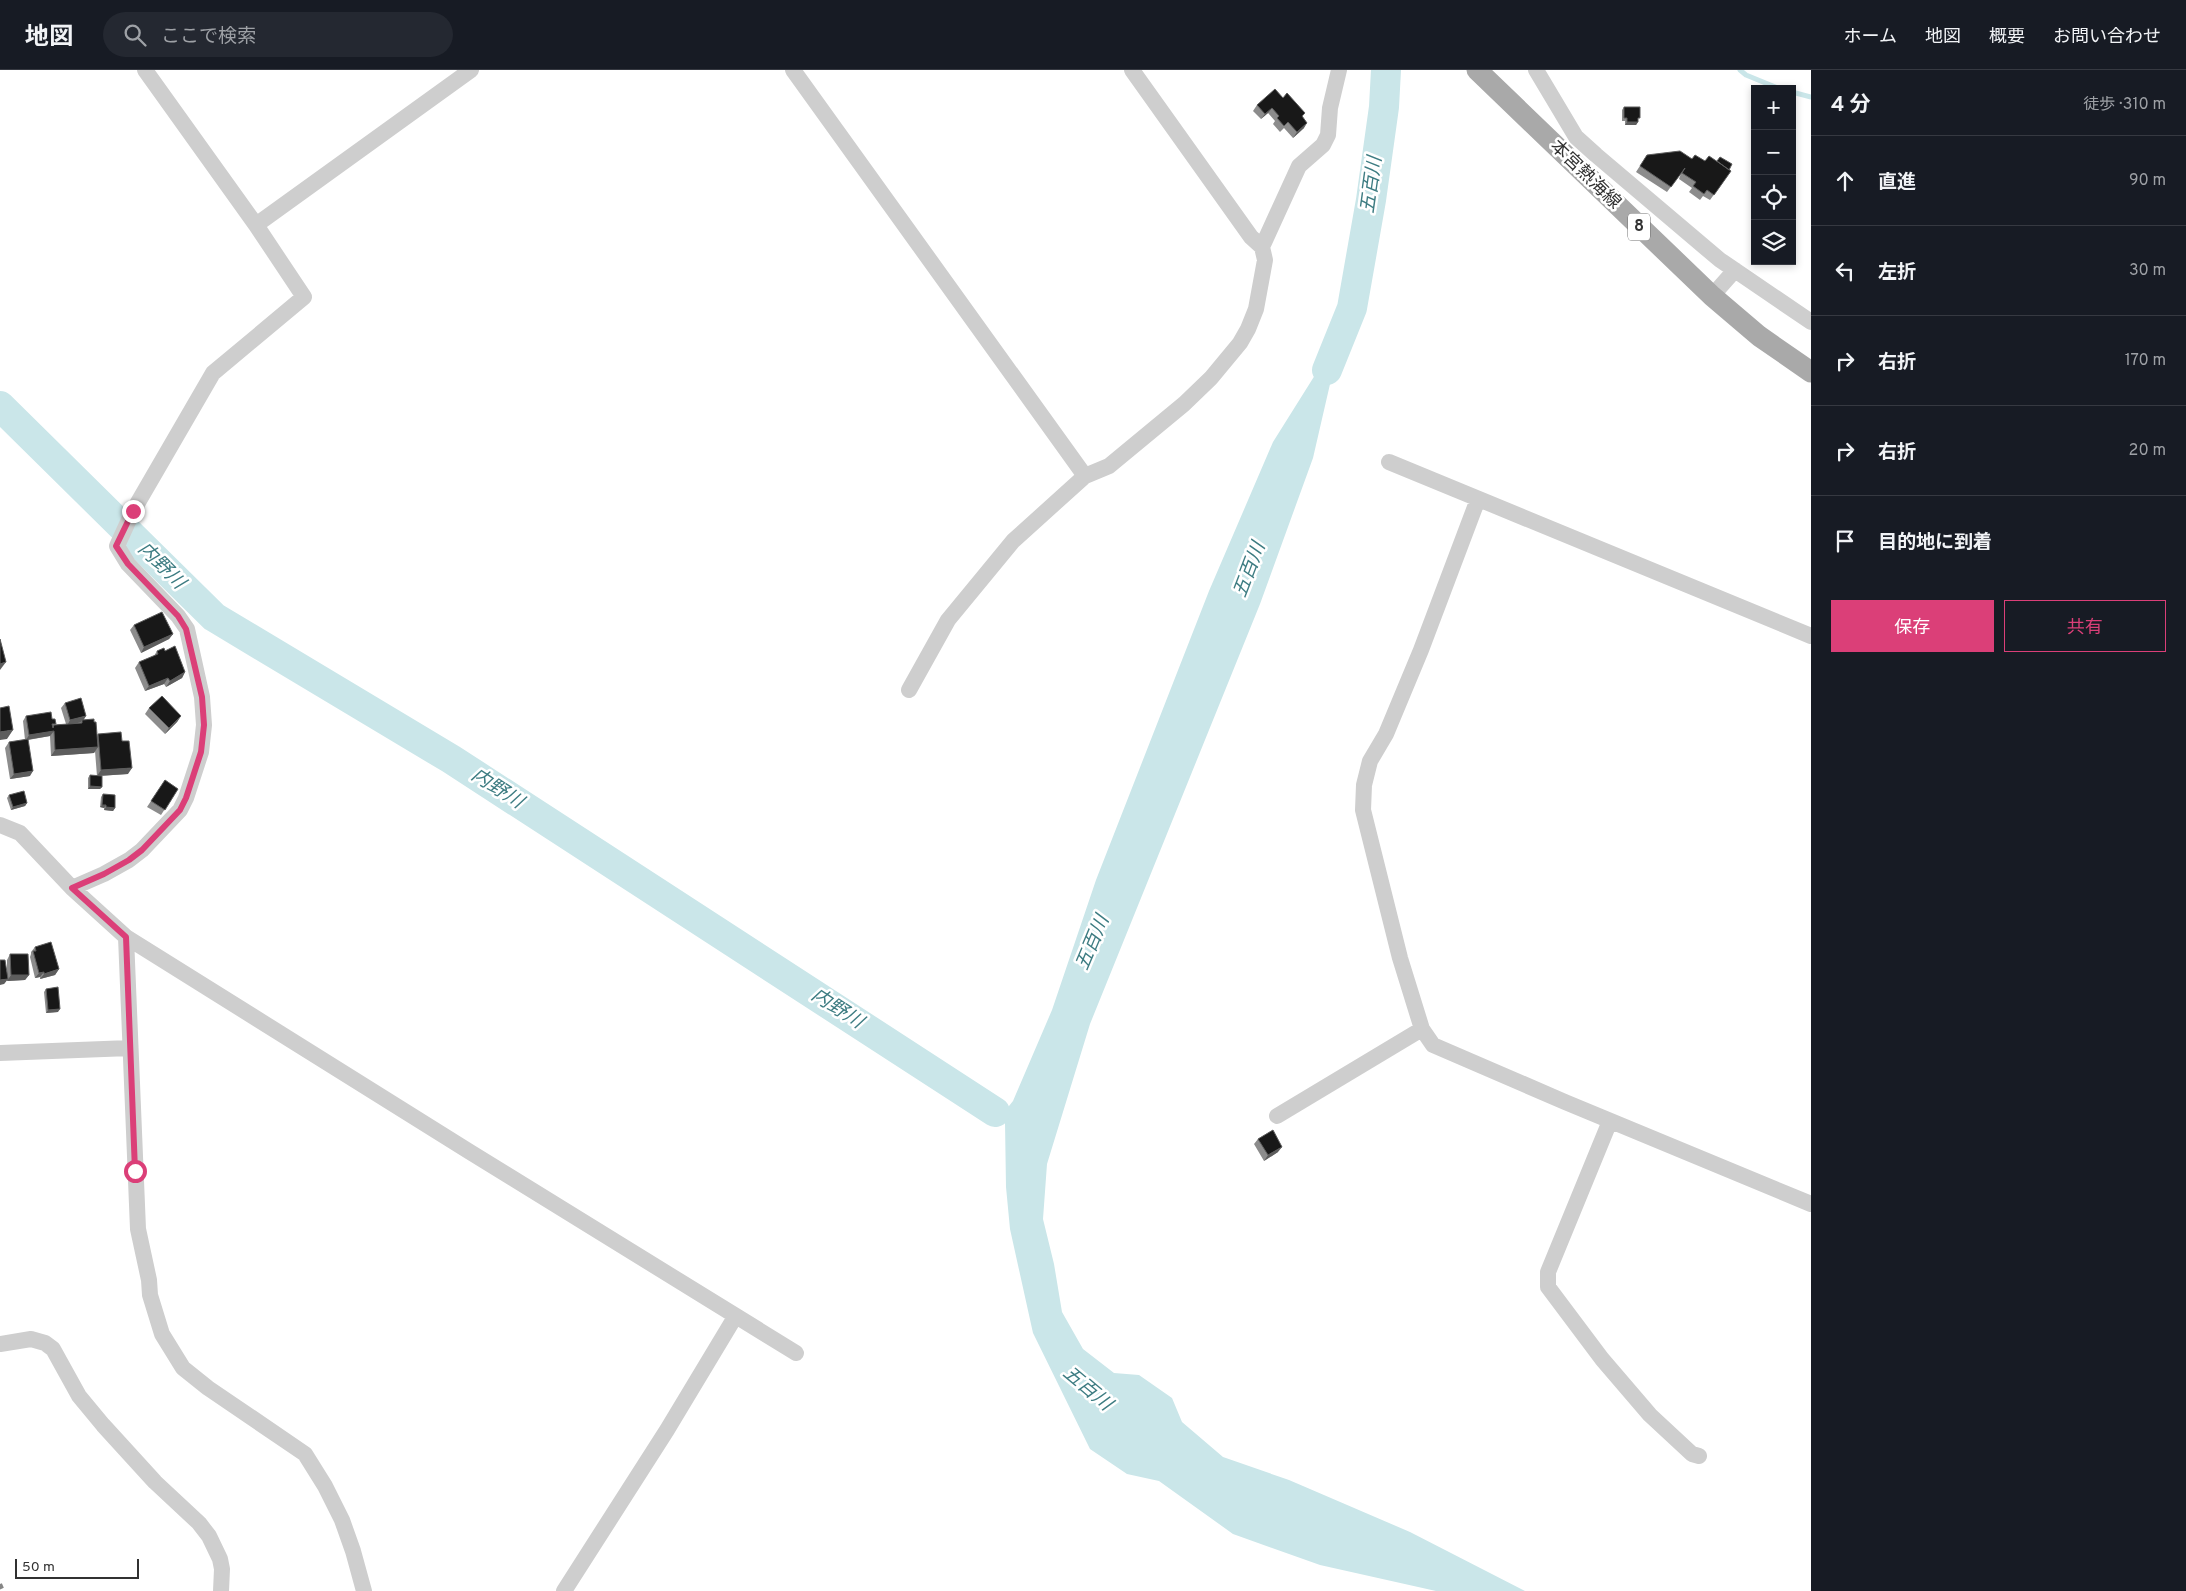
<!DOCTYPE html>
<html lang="ja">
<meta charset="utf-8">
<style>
:root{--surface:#171b24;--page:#242831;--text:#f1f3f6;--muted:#9ea1a6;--line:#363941;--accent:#db3f78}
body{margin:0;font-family:Overpass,"Noto Sans JP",sans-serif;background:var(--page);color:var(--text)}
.controls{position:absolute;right:15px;top:15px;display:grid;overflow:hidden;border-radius:0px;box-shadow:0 2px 8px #0003}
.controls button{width:45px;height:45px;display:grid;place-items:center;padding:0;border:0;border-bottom:1px solid var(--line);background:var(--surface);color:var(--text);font:25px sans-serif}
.scale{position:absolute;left:15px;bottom:12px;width:124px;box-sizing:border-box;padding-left:5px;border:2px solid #313131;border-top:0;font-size:14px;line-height:18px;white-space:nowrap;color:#313131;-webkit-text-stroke:4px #fff;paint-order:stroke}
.stop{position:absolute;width:15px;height:15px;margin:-11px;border:4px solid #db3f78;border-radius:50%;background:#fff}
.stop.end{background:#db3f78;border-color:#fff;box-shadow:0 1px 5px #0008}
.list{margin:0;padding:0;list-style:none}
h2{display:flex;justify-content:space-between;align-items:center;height:65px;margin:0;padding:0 20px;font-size:21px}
h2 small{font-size:16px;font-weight:400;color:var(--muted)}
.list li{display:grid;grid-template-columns:32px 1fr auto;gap:15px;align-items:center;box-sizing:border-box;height:90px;padding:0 20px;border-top:1px solid var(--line)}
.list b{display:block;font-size:19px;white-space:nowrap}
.list em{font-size:16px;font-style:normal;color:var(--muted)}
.actions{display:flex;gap:10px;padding:15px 20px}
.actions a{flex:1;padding:11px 0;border:1px solid var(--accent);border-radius:0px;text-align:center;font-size:18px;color:var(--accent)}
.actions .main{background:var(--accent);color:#fff}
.icon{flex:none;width:28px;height:28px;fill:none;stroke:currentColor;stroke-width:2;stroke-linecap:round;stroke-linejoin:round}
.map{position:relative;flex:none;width:1811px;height:1521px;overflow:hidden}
header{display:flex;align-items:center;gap:30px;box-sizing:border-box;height:70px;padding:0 25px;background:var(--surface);border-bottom:1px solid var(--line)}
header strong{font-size:24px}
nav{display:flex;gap:28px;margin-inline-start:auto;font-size:18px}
.search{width:350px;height:45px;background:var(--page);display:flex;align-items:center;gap:12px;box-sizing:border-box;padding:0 18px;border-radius:28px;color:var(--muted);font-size:19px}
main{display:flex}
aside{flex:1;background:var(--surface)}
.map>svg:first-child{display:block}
.water{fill:#cae6e9}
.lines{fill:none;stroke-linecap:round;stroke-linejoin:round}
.stream{stroke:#cae6e9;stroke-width:5}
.river{stroke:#cae6e9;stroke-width:30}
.minor{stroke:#cecece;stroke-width:16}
.major{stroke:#a9a9a9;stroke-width:21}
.rail{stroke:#868686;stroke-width:4;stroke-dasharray:5 4;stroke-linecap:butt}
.wall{fill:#8c8c8c}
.shaded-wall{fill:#5d5d5d}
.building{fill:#181818;stroke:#5d5d5d}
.route{stroke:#db3f78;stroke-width:6}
.labels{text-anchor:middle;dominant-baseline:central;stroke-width:5;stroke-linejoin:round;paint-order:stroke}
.shield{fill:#fff;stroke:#6f6f6f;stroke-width:1}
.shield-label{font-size:16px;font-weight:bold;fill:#313131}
.street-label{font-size:18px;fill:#313131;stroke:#fff}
.water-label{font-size:19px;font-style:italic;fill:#3d7c82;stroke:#fff}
</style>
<header>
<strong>地図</strong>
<div class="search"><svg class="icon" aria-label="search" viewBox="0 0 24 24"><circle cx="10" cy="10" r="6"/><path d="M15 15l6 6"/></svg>ここで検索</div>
<nav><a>ホーム</a><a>地図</a><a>概要</a><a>お問い合わせ</a></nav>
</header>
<main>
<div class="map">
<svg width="1811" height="1521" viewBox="0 0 1811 1521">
<rect width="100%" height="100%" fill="#fff"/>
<path class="water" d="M 1342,262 L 1313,388 L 1260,534 L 1090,954 L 1047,1094 L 1043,1149 L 1054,1194 L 1062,1242 L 1083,1279 L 1114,1303 L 1139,1305 L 1172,1328 L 1182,1352 L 1223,1387 L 1289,1410 L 1410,1462 L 1525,1521 L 1436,1521 L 1320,1495 L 1233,1464 L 1159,1411 L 1127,1404 L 1090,1379 L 1033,1263 L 1010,1159 L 1006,1117 L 1005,1052 L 960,1022 L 963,1018 L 1005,1041 L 1013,1031 L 1052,940 L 1096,810 L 1209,521 L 1273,372 Z"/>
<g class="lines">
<path class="stream" d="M 1740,0 L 1746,5 L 1780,19
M 1792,22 L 1811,27"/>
<path class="river" d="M 1327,300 L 1352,238 L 1371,130 L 1384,37 L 1386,0
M 0,336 L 214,547 L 451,689 L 995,1042"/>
<path class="minor" d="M 793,0 L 1085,406
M 1536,0 L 1576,67 L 1596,85 L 1720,190 L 1811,252
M 256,155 L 471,0
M 1262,177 L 1299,96 L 1323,75 L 1328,65 L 1330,38 L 1339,0
M 1712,226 L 1735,200
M 1389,392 L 1811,566
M 1478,429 L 1421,580 L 1386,664 L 1370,691 L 1364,715 L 1363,740 L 1400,888 L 1422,959 L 1433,975 L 1565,1032 L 1811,1134
M 909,620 L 948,550 L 1013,471 L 1085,406 L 1109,396 L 1184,334 L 1211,308 L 1240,273 L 1248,259 L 1256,239 L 1265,190 L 1262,177 L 1251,167 L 1132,0
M 0,755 L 20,763 L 72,818 L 126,867 L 470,1082 L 796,1283
M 72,818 L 104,804 L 129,790 L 142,780 L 180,740 L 186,728 L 201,682 L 204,655 L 202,627 L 187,559 L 178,546 L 128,494 L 117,476 L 133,441 L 213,303 L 304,227 L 256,155 L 145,0
M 126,867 L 138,1159 L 149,1210 L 150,1225 L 162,1264 L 183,1298 L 208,1318 L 305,1384 L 325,1416 L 342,1450 L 353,1481 L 364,1521
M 0,983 L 130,978
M 1277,1046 L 1422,959
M 1610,1051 L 1548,1202 L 1548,1217 L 1602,1289 L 1650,1345 L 1692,1384 L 1699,1386
M 0,1274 L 31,1269 L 45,1273 L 53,1279 L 79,1326 L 103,1355 L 155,1412 L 199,1453 L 209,1466 L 220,1489 L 222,1499 L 221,1521
M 564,1521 L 667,1360 L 735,1247"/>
<path class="major" d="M 1477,0 L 1712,226 L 1759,266 L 1811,302"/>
<path class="rail" d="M 0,1514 L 3,1521"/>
</g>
<path class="wall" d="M 1283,28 L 1305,43 L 1302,47 L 1304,58 L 1293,68 L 1284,58 L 1280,62 L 1273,54 L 1275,51 L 1268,43 L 1261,49 L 1253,41 L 1257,35 Z
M 1624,37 L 1638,50 L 1638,52 L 1636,55 L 1625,55 L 1625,51 L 1622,51 L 1622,40 Z
M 1647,85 L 1705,91 L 1729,100 L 1731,101 L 1710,130 L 1703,126 L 1700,130 L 1689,122 L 1692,118 L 1679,109 L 1681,103 L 1667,122 L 1636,102 Z
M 134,555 L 173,564 L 169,569 L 141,583 L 130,560 Z
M 157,581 L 165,581 L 185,602 L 182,608 L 166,617 L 164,614 L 145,621 L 135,598 L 139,592 L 154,586 Z
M 65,633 L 83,650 L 97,666 L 98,664 L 122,671 L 128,704 L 99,706 L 102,717 L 100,719 L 88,719 L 88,708 L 90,705 L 97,706 L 95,681 L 94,683 L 51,686 L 50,666 L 28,670 L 30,706 L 10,709 L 5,678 L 9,672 L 25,670 L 23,651 L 26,646 L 52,649 L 55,655 L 66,654 L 61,638 Z
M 149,638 L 181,646 L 177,652 L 165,664 L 145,644 Z
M 165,710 L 178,719 L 161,745 L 147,737 Z
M 103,724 L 115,738 L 113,741 L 104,740 L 104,738 L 100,737 L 101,727 Z
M 9,725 L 27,733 L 25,736 L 11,740 L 7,728 Z
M 35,877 L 59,899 L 55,905 L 40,909 L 40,907 L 35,908 L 30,887 L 31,884 L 31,882 Z
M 10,884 L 29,905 L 25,910 L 7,911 L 7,910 L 4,914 L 7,901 L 7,890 Z
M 46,919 L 58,942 L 46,943 L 44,922 Z
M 1258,1069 L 1278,1082 L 1264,1091 L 1254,1074 Z"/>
<path class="shaded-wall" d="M 1272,38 L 1268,43 L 1261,49 L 1265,44 Z
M 1627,52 L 1638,52 L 1636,55 L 1625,55 Z
M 1307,53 L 1304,58 L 1293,68 L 1297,62 Z
M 173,564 L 169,569 L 141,583 L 144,577 Z
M 6,592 L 0,600 L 0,594 Z
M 185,602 L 182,608 L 166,617 L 170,611 Z
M 168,608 L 164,614 L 145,621 L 149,616 Z
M 86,646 L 83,651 L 82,650 L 81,652 L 67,656 L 70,650 Z
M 181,646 L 177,652 L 165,664 L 169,658 Z
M 13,660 L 7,669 L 0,670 L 0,662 Z
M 54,661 L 50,666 L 26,670 L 29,665 Z
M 98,677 L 94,683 L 51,686 L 55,680 Z
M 132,698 L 128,704 L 97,706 L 101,700 Z
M 33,701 L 30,706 L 10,709 L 14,704 Z
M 90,716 L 102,717 L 100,719 L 88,719 Z
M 27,733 L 25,736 L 11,740 L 13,737 Z
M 102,735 L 106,735 L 104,738 L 100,737 Z
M 106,737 L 115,738 L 113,741 L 104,740 Z
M 59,899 L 55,905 L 40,909 L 44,904 Z
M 44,902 L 40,907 L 35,908 L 39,903 Z
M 11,905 L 29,905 L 25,910 L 7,911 Z
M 8,909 L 4,914 L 0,915 L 0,910 Z
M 60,939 L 58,942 L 46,943 L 48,940 Z
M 1282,1077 L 1278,1082 L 1264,1091 L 1268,1085 Z"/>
<path class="building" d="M 1275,19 L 1283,28 L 1287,23 L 1305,43 L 1302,46 L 1307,53 L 1297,62 L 1288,52 L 1284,56 L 1277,48 L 1279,46 L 1272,38 L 1265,44 L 1257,35 Z
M 1624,37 L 1640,37 L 1640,48 L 1638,48 L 1638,52 L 1627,52 L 1627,48 L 1624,48 Z
M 1680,81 L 1692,89 L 1695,85 L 1705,91 L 1709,86 L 1731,101 L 1714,125 L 1707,120 L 1704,124 L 1693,116 L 1696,112 L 1682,103 L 1685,98 L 1671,117 L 1640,96 L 1647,85 Z
M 1720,87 L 1732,94 L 1729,100 L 1717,91 Z
M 162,542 L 173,564 L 144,577 L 134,555 Z
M 0,569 L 6,592 L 0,594 Z
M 175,576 L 185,602 L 170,611 L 168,608 L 149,616 L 139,592 L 158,584 L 157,581 L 164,578 L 165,581 Z
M 162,626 L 181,646 L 169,658 L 149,638 Z
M 81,628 L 86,646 L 70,650 L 65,633 Z
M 9,636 L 13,660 L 0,662 L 0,638 Z
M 51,642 L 52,649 L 55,649 L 56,654 L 52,654 L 53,658 L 54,655 L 82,653 L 82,650 L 94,649 L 94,652 L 96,652 L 98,677 L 55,680 L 54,661 L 29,665 L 26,646 Z
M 121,662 L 122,671 L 129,671 L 132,698 L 101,700 L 98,664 Z
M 28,669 L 33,701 L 14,704 L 9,672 Z
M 90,705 L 102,706 L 102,717 L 90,716 Z
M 165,710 L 178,719 L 165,740 L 151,731 Z
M 24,721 L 27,733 L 13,737 L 9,725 Z
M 103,724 L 115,725 L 115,738 L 106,737 L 106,735 L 102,735 Z
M 51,872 L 59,899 L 44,904 L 44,902 L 39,903 L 33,881 L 36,881 L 35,877 Z
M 10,884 L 28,884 L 29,905 L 11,905 Z
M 0,890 L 5,890 L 8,909 L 0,910 Z
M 58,917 L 60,939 L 48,940 L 46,919 Z
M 1273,1060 L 1282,1077 L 1268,1085 L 1258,1069 Z"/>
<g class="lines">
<path class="route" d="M 133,441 L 116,476 L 128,494 L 178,546 L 186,559 L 202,627 L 204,655 L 201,682 L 186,728 L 180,740 L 142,780 L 129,790 L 104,804 L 72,818 L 126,867 L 135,1101"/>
</g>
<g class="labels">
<rect class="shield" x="1628" y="143.5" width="22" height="27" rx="4"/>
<g class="shield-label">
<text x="1639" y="157">8</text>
</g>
<g class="street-label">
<text transform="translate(1585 105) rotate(44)">本宮熱海線</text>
</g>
<g class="water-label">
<text transform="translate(1372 115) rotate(-82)">五百川</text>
<text transform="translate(161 496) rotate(45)">内野川</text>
<text transform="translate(1250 500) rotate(-69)">五百川</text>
<text transform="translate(497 719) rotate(33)">内野川</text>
<text transform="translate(1093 873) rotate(-67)">五百川</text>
<text transform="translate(837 939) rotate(33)">内野川</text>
<text transform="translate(1087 1319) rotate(40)">五百川</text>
</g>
</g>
</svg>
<div class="controls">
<button>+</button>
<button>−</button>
<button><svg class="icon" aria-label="locate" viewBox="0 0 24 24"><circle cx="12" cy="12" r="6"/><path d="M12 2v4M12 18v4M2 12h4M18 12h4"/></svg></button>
<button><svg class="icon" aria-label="layers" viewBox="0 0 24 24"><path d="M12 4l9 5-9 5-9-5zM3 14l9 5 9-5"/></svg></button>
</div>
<div class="scale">50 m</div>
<div class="stop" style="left:135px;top:1101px"></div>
<div class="stop end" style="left:133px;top:441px"></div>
</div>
<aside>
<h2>4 分<small>徒歩 · 310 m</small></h2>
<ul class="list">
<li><svg class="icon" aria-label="ahead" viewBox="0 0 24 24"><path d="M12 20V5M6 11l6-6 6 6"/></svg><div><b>直進</b></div><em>90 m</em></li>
<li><svg class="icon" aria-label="left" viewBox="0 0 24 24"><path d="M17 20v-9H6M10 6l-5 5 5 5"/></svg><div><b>左折</b></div><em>30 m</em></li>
<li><svg class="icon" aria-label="right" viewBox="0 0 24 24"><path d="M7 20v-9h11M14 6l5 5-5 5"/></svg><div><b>右折</b></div><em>170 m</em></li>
<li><svg class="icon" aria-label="right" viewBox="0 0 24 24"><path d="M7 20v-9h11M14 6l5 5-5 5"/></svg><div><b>右折</b></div><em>20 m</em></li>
<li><svg class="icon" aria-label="arrive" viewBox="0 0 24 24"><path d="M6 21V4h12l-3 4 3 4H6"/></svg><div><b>目的地に到着</b></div></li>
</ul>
<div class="actions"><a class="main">保存</a><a>共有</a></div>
</aside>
</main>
